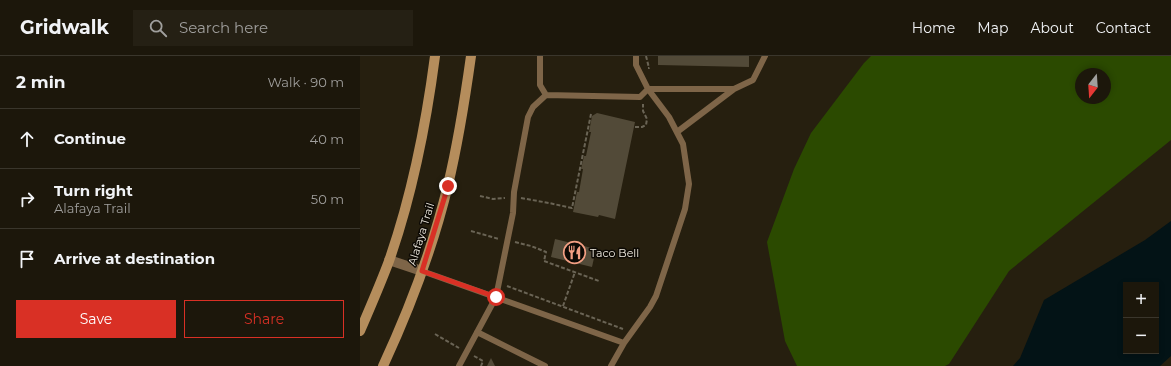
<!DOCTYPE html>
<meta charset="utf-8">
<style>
:root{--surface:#1c170b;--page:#252014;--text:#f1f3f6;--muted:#a09f9d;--line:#3a362c;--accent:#d93025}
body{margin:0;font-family:Montserrat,sans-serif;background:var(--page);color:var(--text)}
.controls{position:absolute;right:12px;bottom:12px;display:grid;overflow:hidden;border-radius:0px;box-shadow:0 2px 6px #0003}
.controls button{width:36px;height:36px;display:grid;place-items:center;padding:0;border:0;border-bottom:1px solid var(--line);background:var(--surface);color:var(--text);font:20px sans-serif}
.compass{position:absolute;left:715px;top:12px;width:36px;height:36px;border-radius:50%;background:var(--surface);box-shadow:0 2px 6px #0003;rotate:197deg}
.stop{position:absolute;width:12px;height:12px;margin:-9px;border:3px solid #d93025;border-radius:50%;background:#fff}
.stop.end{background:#d93025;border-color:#fff;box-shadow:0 1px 4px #0008}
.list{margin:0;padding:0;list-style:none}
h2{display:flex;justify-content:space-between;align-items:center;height:52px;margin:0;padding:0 16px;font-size:17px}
h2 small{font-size:13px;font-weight:400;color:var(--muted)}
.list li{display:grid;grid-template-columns:26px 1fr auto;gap:12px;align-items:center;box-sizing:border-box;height:60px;padding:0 16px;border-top:1px solid var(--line)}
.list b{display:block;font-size:15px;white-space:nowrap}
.list p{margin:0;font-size:13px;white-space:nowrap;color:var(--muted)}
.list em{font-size:13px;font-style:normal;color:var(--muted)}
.actions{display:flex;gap:8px;padding:12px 16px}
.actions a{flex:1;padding:9px 0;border:1px solid var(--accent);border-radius:0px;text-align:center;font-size:14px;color:var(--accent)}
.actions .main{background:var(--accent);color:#fff}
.icon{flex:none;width:22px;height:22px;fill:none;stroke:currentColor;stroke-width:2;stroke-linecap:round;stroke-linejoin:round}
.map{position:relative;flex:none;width:811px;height:310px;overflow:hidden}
header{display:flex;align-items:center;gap:24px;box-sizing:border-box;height:56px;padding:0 20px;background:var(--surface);border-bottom:1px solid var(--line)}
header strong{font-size:19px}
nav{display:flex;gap:22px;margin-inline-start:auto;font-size:14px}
.search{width:280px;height:36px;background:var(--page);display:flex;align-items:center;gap:10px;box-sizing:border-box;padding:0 14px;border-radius:0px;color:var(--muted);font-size:15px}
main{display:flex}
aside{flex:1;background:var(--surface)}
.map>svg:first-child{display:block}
.green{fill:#2b4a00;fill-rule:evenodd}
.water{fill:#031316;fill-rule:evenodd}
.building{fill:#524a38}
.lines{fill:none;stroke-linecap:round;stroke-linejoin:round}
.path{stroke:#6a6455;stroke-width:2;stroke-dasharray:4 2;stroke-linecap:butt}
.service{stroke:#7e6548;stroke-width:6}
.minor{stroke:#7e6548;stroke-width:10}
.secondary{stroke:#b58d5c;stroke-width:10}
.route{stroke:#d93025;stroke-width:5}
.labels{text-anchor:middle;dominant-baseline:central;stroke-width:3;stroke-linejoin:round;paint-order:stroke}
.street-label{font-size:11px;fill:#f2ede2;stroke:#0c0904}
.poi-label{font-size:11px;fill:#f2ede2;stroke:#0c0904;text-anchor:start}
</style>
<header>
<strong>Gridwalk</strong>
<div class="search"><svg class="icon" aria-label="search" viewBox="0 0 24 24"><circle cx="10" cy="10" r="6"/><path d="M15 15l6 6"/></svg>Search here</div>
<nav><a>Home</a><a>Map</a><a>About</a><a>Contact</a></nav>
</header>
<main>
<aside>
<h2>2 min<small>Walk · 90 m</small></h2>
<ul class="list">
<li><svg class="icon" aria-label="ahead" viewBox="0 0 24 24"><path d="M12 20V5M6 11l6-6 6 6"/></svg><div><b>Continue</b></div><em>40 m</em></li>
<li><svg class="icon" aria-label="right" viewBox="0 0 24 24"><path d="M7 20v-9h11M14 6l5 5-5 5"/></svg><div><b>Turn right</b><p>Alafaya Trail</p></div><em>50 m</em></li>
<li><svg class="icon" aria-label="arrive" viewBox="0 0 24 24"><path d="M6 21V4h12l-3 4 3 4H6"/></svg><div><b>Arrive at destination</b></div></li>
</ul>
<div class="actions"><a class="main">Save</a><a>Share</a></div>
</aside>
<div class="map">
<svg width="811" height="310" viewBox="0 0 811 310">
<rect width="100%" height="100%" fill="#261f0f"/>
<path class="green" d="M 511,0 L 811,0 L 811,84 L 649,215 L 589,308 L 585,310 L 437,310 L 425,285 L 407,186 L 434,113 L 451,77 L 504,7 ZM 721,18 L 745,18 L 745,42 L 721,42 Z"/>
<path class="water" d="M 811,165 L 811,300 L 800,310 L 653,310 L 660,302 L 684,244 L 785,184 ZM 766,229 L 796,229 L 796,295 L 766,295 Z"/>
<path class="building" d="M 298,0 L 389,0 L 389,11 L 298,9 Z
M 237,57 L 275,66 L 255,163 L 239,159 L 238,161 L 213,156 L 217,136 L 219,136 L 223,113 L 221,113 L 224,100 L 226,100 L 231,76 L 229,76 L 232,60 Z
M 195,183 L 236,193 L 232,211 L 191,201 Z
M 131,302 L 135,310 L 127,310 Z"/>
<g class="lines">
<path class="path" d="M 286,0 L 289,12 L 288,12
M 275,71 L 282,71 L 286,69 L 287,63 L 283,55 L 283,48
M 120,140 L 133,143 L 145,142
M 161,142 L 189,147 L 212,152 L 231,58
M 111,175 L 139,183
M 155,186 L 171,190 L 186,196 L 184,205 L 239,225
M 147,230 L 263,273
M 203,250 L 215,216
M 75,278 L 99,292
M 114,300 L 123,305 L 121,310"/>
<path class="service" d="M 180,0 L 180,29 L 186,39
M 317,76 L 374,33
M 62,215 L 264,287
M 117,276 L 185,310
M 99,310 L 136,241 L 153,157 L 154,136 L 168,61 L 173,51 L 186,39 L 280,41 L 288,33 L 374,33 L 393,24 L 405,0
M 251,310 L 264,287 L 290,251 L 296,240 L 325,153 L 329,128 L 323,88 L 309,61 L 288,33 L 276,9 L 276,0"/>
<path class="minor" d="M 29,204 L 62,215"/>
<path class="secondary" d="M 0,275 C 10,252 20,229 29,205 C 52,139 66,69 75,0
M 23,310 C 50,252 73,191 88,129 C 98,87 105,43 111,0"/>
</g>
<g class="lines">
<path class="route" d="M 88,130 L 62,215 L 136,241"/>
</g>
<defs>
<symbol id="restaurant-ring" viewBox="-11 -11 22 22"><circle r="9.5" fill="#0c0904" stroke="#f39f83" stroke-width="1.5"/><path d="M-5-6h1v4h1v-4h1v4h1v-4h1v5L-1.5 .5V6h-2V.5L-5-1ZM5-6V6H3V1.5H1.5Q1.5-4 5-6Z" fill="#f39f83"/></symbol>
</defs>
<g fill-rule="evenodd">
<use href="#restaurant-ring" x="202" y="184" width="25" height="25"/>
</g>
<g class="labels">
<g class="street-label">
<text transform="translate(61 178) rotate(-73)">Alafaya Trail</text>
</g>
<g class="poi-label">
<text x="230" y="197">Taco Bell</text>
</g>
</g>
</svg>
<div class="controls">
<button>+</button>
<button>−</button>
</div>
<svg class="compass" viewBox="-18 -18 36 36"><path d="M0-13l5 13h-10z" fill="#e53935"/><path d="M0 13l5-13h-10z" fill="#a09f9d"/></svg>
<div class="stop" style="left:136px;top:241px"></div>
<div class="stop end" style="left:88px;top:130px"></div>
</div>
</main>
